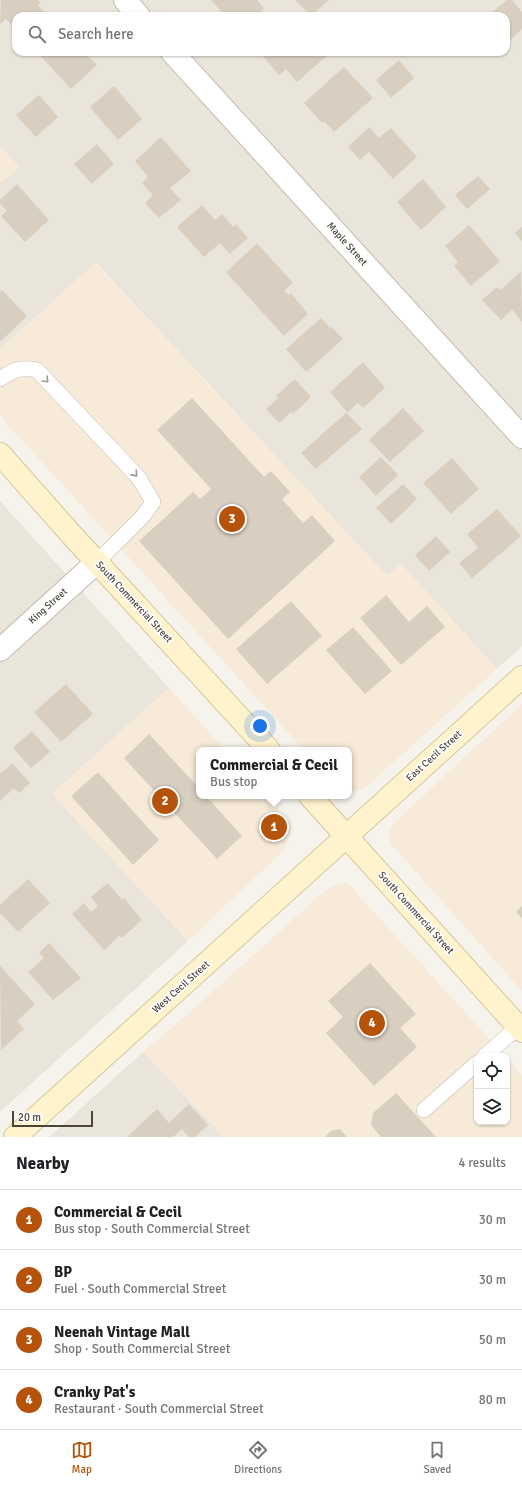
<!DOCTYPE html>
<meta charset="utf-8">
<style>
:root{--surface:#fff;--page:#f6f6f6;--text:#202124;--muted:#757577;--line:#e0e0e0;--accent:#b45309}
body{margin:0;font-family:Signika,sans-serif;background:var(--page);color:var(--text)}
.controls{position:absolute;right:12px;bottom:12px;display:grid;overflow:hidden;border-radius:8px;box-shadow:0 1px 3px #0004}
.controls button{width:36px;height:36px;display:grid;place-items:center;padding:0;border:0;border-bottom:1px solid var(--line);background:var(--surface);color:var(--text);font:20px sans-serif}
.scale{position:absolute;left:12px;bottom:10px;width:81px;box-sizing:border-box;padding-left:4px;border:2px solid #4b4439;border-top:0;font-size:11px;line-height:14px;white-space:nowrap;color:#4b4439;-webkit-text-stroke:3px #fff;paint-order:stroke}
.you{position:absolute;left:260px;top:726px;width:14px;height:14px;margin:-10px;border:3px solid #fff;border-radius:50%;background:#1a73e8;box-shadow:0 0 0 6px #1a73e833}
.badge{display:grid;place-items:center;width:26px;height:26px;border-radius:50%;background:var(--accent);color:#fff;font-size:13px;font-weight:700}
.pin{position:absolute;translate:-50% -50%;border:2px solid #fff;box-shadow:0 1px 4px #0006}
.popup{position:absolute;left:196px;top:747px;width:156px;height:52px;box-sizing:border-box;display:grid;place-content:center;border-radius:8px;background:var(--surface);filter:drop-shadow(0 1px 3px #0005);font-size:13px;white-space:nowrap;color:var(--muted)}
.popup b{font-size:15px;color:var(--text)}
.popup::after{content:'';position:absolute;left:50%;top:100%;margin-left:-8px;border:8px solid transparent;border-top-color:var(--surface)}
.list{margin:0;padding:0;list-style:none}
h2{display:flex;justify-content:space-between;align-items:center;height:52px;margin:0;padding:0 16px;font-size:17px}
h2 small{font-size:13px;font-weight:400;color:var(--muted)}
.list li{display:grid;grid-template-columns:26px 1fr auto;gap:12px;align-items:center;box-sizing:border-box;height:60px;padding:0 16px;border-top:1px solid var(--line)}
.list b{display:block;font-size:15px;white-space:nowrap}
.list p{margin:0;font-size:13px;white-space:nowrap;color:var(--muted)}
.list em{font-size:13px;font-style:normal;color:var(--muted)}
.icon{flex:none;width:22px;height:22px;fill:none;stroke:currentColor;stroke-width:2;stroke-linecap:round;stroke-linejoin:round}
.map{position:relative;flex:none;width:522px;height:1137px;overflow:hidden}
.search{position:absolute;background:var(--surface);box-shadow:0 1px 3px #0004;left:12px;right:12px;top:12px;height:44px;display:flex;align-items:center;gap:10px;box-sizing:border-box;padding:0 14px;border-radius:12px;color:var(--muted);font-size:15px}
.sheet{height:292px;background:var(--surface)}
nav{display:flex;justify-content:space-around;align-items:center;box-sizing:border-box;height:56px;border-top:1px solid var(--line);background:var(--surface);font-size:11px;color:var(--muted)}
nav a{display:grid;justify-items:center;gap:2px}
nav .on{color:var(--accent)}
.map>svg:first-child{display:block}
.residential{fill:#eae5da;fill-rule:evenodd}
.commercial{fill:#f7ead8}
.building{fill:#d8cfc1}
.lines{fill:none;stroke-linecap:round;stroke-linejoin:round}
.lane-casing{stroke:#c2bbae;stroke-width:16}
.street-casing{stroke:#c2bbae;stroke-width:24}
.secondary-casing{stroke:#d6c79b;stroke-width:24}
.lane{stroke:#fff;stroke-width:15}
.street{stroke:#fff;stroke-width:22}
.secondary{stroke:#fff3cd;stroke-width:22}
.oneway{stroke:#9c9892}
.labels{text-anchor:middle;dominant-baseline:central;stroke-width:3.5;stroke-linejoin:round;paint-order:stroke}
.street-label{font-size:10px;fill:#4b4439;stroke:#fff}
</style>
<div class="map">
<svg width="522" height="1137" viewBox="0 0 522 1137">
<rect width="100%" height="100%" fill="#f6f3ec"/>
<path class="residential" d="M 0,0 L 522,0 L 522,646 L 497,669 L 401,564 L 387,576 L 96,263 L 0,349 L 0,183 L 19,167 L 0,146 ZM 16,16 L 506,16 L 506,52 L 16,52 Z
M 0,501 L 169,688 L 52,794 L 188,941 L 0,1112 Z
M 143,1052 L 224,1137 L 49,1137 Z"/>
<path class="commercial" d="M 0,146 L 19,167 L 0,183 Z
M 95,263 L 387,576 L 401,564 L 497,669 L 366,787 L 357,791 L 349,792 L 349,750 L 304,750 L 0,416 L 0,349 Z
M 169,688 L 225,750 L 199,750 L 199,796 L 266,796 L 278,810 L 283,819 L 287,830 L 287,843 L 284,850 L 188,941 L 52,794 Z
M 522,704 L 522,991 L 391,844 L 388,833 L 393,824 Z
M 346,883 L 350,886 L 505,1056 L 477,1056 L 477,1122 L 507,1122 L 507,1058 L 522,1075 L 522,1137 L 224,1137 L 143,1052 L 189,1013 L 327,889 L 336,884 Z"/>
<path class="building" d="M 1,0 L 38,0 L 41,3 L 38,5 L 47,16 L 16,16 L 16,30 L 6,19 L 0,24 Z
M 211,0 L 257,0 L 264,8 L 256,16 L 225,16 Z
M 297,0 L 329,0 L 311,16 L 296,1 Z
M 507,0 L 512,0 L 522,12 L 522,29 L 506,44 L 506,16 L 488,16 Z
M 37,52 L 84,52 L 97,65 L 71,89 Z
M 259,52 L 327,52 L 329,54 L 297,82 L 286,69 L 279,75 Z
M 399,60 L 414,78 L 391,98 L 376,80 Z
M 344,67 L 373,98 L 334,132 L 324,121 L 322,123 L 304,103 Z
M 114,86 L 142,119 L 118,140 L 90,107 Z
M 39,95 L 58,117 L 36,137 L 16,115 Z
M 369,127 L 379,138 L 391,128 L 417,157 L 393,179 L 369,152 L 360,160 L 348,147 Z
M 161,137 L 191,171 L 170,188 L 181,200 L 159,218 L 145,203 L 153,195 L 142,183 L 148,177 L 135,161 Z
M 97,144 L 114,164 L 92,184 L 74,164 Z
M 478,176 L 490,189 L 467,209 L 455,195 Z
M 423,179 L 446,207 L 421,230 L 397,202 Z
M 17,184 L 49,220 L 25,242 L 1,216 L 7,211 L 0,203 L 0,200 Z
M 202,205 L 215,220 L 222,214 L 233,227 L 236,224 L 248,238 L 230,254 L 220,243 L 204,257 L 177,227 Z
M 469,225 L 500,261 L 471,286 L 454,266 L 458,262 L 445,246 Z
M 522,227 L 522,241 L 515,233 Z
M 257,243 L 293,283 L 284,291 L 289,295 L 291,293 L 308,314 L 284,336 L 226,272 Z
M 521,271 L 522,322 L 512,310 L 501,320 L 482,300 L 497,287 L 501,290 Z
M 2,290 L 27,316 L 0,342 L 0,292 Z
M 321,318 L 331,329 L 332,327 L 343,339 L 306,372 L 286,349 Z
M 363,362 L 385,388 L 363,408 L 358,403 L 347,413 L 362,429 L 316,469 L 301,453 L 347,412 L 330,392 Z
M 295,379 L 311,397 L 293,414 L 291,412 L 279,423 L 266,409 L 278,398 L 276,396 Z
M 192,398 L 264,477 L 271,471 L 290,492 L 282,499 L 303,523 L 312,515 L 335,541 L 228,639 L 139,541 L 193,492 L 200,499 L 211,489 L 157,430 Z
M 403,408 L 424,431 L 390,462 L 369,440 Z
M 381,457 L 398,475 L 376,496 L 359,477 Z
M 452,458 L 479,489 L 451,514 L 423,483 Z
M 403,484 L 417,499 L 391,524 L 376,508 Z
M 497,509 L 521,536 L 472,578 L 459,563 L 478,548 L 467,534 Z
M 436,536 L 450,552 L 429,571 L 415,555 Z
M 386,595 L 409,622 L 427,606 L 445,627 L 401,665 L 360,618 Z
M 291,601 L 322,636 L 267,684 L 236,649 Z
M 353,627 L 392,671 L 365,694 L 326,650 Z
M 66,684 L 93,714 L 61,742 L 34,712 Z
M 32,731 L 50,752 L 31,768 L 13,748 Z
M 149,734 L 199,788 L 199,796 L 206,796 L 242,836 L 217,859 L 124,758 Z
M 12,763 L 30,783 L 19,793 L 14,788 L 0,801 L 0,772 L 1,773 Z
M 98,772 L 159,840 L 133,865 L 71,796 Z
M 28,879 L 50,903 L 18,932 L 0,913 L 0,905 Z
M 108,883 L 122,900 L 124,898 L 142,920 L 122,938 L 119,936 L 104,950 L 72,914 L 84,903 L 91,912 L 98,906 L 91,897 Z
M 522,906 L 522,918 L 516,912 Z
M 49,943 L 81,978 L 53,1000 L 28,972 L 44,958 L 39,953 Z
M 370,963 L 416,1014 L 400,1028 L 417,1047 L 374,1086 L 326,1033 L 343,1017 L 328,1001 Z
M 0,966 L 35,1004 L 17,1021 L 24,1029 L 1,1050 Z
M 396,1093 L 436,1137 L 381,1137 L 371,1125 L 373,1113 Z
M 189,1104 L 208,1125 L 195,1137 L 189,1137 L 182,1129 L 173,1137 L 127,1137 L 157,1109 L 169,1123 Z
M 340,1129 L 347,1137 L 325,1137 L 331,1131 Z"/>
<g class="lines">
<defs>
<path id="lane" d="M 0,379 C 14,369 21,367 37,370 L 139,478 L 153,502 L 143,516 L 97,562
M 485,1056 L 518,1027
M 424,1110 L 477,1063"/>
<path id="street" d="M 125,0 L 139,16
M 172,52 L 522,437
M 0,650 L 97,562"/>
<path id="secondary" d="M 0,454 L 70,533 L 269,750
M 310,796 L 522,1031
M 15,1137 L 522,677"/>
</defs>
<use href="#lane" class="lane-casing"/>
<use href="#street" class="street-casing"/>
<use href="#secondary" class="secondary-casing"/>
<use href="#lane" class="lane"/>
<use href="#street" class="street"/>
<use href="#secondary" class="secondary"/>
</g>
<defs><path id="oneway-chevron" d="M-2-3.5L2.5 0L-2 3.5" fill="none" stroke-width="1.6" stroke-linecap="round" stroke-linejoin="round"/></defs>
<g class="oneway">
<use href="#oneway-chevron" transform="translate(46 380) rotate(46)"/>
<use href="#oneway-chevron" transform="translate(135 474) rotate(48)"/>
</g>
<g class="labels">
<g class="street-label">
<text transform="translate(347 244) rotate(48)">Maple Street</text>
<text transform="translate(134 602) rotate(47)">South Commercial Street</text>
<text transform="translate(48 606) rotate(-42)">King Street</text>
<text transform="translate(434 756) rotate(-42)">East Cecil Street</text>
<text transform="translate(416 913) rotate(48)">South Commercial Street</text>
<text transform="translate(181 987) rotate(-42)">West Cecil Street</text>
</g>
</g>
</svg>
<div class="controls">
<button><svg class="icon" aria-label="locate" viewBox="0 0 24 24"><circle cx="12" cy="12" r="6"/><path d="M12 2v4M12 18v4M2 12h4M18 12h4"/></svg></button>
<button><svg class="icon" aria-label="layers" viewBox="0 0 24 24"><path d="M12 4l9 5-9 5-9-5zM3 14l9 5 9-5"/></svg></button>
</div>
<div class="scale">20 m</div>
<div class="you"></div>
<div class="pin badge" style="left:274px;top:827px">1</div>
<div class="popup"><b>Commercial &amp; Cecil</b>Bus stop</div>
<div class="pin badge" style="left:165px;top:801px">2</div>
<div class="pin badge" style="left:232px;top:519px">3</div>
<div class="pin badge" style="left:372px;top:1023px">4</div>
<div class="search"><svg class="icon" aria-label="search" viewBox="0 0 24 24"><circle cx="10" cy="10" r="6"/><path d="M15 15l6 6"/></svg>Search here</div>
</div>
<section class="sheet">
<h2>Nearby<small>4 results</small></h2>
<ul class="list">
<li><span class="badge">1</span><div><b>Commercial &amp; Cecil</b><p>Bus stop · South Commercial Street</p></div><em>30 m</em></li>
<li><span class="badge">2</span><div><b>BP</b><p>Fuel · South Commercial Street</p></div><em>30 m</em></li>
<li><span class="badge">3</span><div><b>Neenah Vintage Mall</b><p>Shop · South Commercial Street</p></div><em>50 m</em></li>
<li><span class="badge">4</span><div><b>Cranky Pat's</b><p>Restaurant · South Commercial Street</p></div><em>80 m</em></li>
</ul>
</section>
<nav>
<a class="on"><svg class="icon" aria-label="map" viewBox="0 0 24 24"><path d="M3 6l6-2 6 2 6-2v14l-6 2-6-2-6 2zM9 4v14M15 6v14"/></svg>Map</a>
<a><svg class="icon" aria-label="directions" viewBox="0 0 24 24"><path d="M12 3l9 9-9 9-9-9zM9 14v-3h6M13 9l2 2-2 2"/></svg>Directions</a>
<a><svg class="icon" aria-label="saved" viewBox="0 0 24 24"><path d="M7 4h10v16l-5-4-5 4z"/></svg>Saved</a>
</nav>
